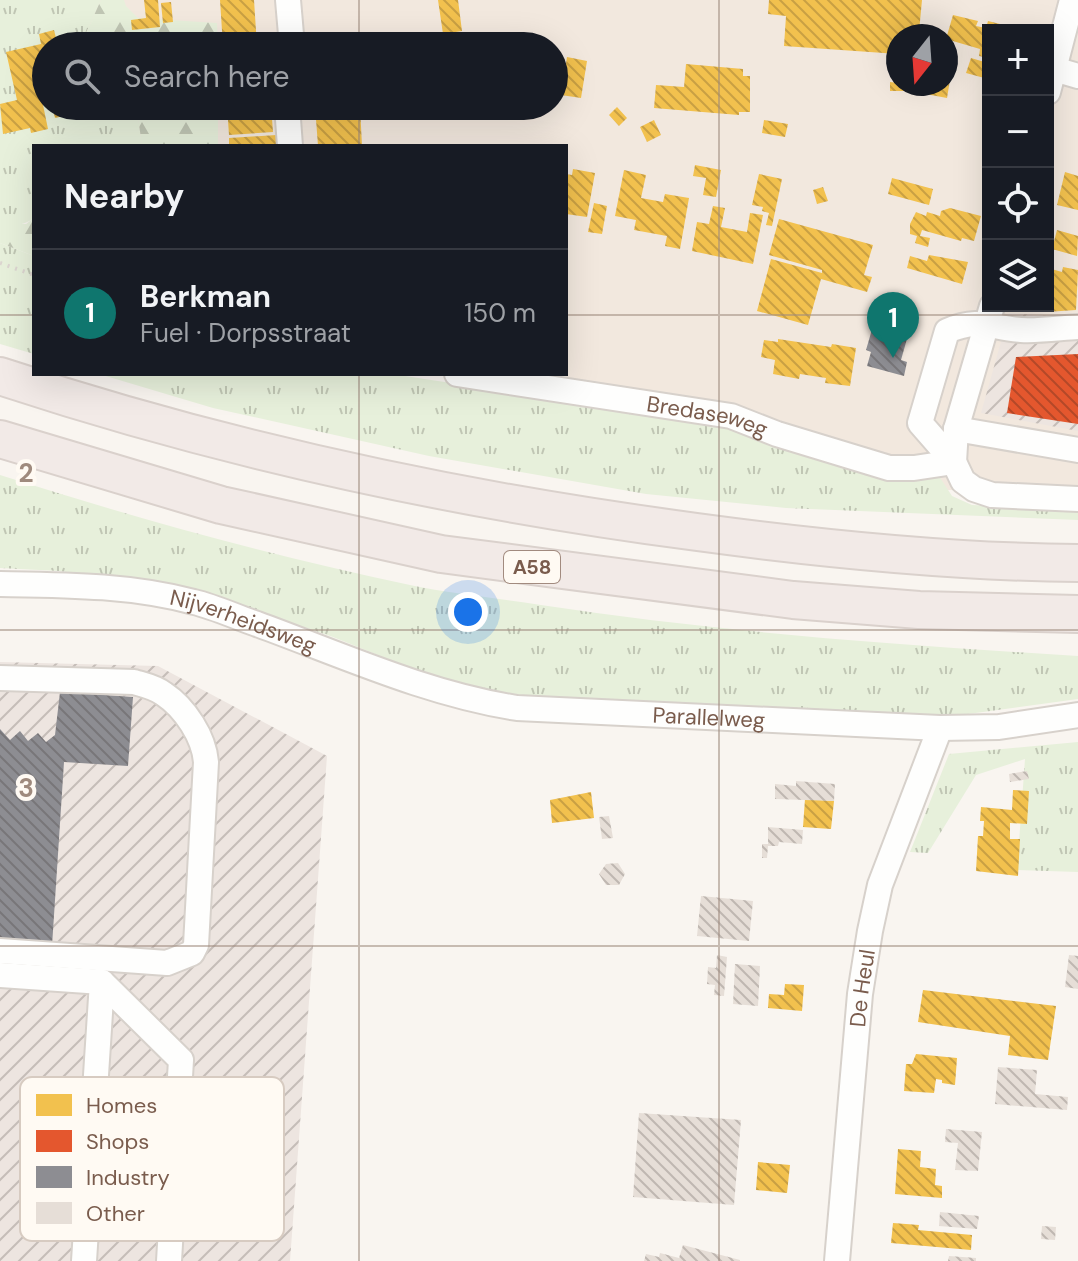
<!DOCTYPE html>
<meta charset="utf-8">
<style>
:root{--surface:#171b24;--page:#20242c;--text:#f1f3f6;--muted:#9ea1a6;--line:#363941;--accent:#0f766e}
body{margin:0;font-family:"DM Sans",sans-serif;background:var(--page);color:var(--text)}
.controls{position:absolute;right:24px;top:24px;display:grid;overflow:hidden;border-radius:0px;box-shadow:0 8px 32px #0002}
.controls button{width:72px;height:72px;display:grid;place-items:center;padding:0;border:0;border-bottom:2px solid var(--line);background:var(--surface);color:var(--text);font:40px sans-serif}
.compass{position:absolute;left:886px;top:24px;width:72px;height:72px;border-radius:50%;background:var(--surface);box-shadow:0 8px 32px #0002;rotate:197deg}
.you{position:absolute;left:468px;top:612px;width:28px;height:28px;margin:-20px;border:6px solid #fff;border-radius:50%;background:#1a73e8;box-shadow:0 0 0 12px #1a73e833}
.badge{display:grid;place-items:center;width:52px;height:52px;border-radius:50%;background:var(--accent);color:#fff;font-size:26px;font-weight:700}
.pin{position:absolute;translate:-50% -66px;filter:drop-shadow(0 2px 4px #0008)}
.pin::after{content:'';position:absolute;top:42px;width:28px;height:24px;background:inherit;clip-path:polygon(0 0,100% 0,50% 100%)}
.list{margin:0;padding:0;list-style:none}
h2{display:flex;justify-content:space-between;align-items:center;height:104px;margin:0;padding:0 32px;font-size:34px}
h2 small{font-size:26px;font-weight:400;color:var(--muted)}
.list li{display:grid;grid-template-columns:52px 1fr auto;gap:24px;align-items:center;box-sizing:border-box;height:128px;padding:0 32px;border-top:2px solid var(--line)}
.list b{display:block;font-size:30px;white-space:nowrap}
.list p{margin:0;font-size:26px;white-space:nowrap;color:var(--muted)}
.list em{font-size:26px;font-style:normal;color:var(--muted)}
.icon{flex:none;width:44px;height:44px;fill:none;stroke:currentColor;stroke-width:2;stroke-linecap:round;stroke-linejoin:round}
.map{position:relative;flex:none;width:1078px;height:1261px;overflow:hidden}
.search{position:absolute;background:var(--surface);box-shadow:0 8px 32px #0002;left:32px;top:32px;width:536px;height:88px;display:flex;align-items:center;gap:20px;box-sizing:border-box;padding:0 28px;border-radius:44px;color:var(--muted);font-size:30px}
.panel{position:absolute;background:var(--surface);box-shadow:0 8px 32px #0002;left:32px;top:144px;width:536px;height:232px;border-radius:0px}
.map>svg:first-child{display:block}
.residential{fill:#f2e8de;fill-rule:evenodd}
.industrial{fill:url(#industrial-furrows)}
.grass{fill:url(#grass-tufts)}
.forest{fill:url(#forest-firs)}
.homes{fill:url(#homes-back-hatch)}
.shops{fill:url(#shops-back-hatch)}
.industry{fill:url(#industry-back-hatch)}
.building{fill:url(#building-back-hatch)}
.lines{fill:none;stroke-linecap:round;stroke-linejoin:round}
.minor-casing{stroke:#d7d1cb;stroke-width:28}
.highway-casing{stroke:#dad1cc;stroke-width:40}
.path{stroke:#dcd5d0;stroke-width:4;stroke-dasharray:2 6;stroke-linecap:butt}
.minor{stroke:#fefefd;stroke-width:24}
.highway{stroke:#f2eae7;stroke-width:36}
.grid{fill:none;stroke:#9f8a7d;stroke-width:2;stroke-opacity:0.55}
.labels{text-anchor:middle;dominant-baseline:central;stroke-width:8;stroke-linejoin:round;paint-order:stroke}
.shield{fill:#fffaf3;stroke:#a28b7f;stroke-width:2}
.shield-label{font-size:20px;font-weight:bold;fill:#7a5c4d}
.street-label{font-size:22px;fill:#7a5c4d;stroke:#fffaf3}
.key{fill:#fffaf3;stroke:#d7cbc1;stroke-width:2}
.key-label{font-size:22px;fill:#7a5c4d}
.grid-label{font-size:26px;text-anchor:middle;font-weight:bold;fill:#9f8a7d;stroke:#fffaf3;stroke-width:8;stroke-linejoin:round;paint-order:stroke}
</style>
<div class="map">
<svg width="1078" height="1261" viewBox="0 0 1078 1261">
<defs>
<pattern id="industrial-furrows" width="10" height="10" patternUnits="userSpaceOnUse" patternTransform="scale(2)"><rect width="10" height="10" fill="#ede5e0"/><path d="M-1 1l2-2M0 10L10 0M9 11l2-2" fill="none" stroke="#c5bdb8"/></pattern>
<pattern id="grass-tufts" width="24" height="20" patternUnits="userSpaceOnUse" patternTransform="scale(2)"><rect width="24" height="20" fill="#e7f0db"/><path d="M3 7l-1-3M5 7V3M7 7l1-3M15 17l-1-3M17 17v-4M19 17l1-3" fill="none" stroke="#c0c6b4"/></pattern>
<pattern id="forest-firs" width="22" height="20" patternUnits="userSpaceOnUse" patternTransform="scale(2)"><rect width="22" height="20" fill="#e7f0db"/><path d="M5 1l3.5 6h-7zM16 11l3.5 6h-7z" fill="#c0c6b4"/></pattern>
<pattern id="homes-back-hatch" width="6" height="6" patternUnits="userSpaceOnUse" patternTransform="scale(2)"><rect width="6" height="6" fill="#f2c14e"/><path d="M-1 5l2 2M0 0l6 6M5-1l2 2" fill="none" stroke="#c9a043"/></pattern>
<pattern id="shops-back-hatch" width="6" height="6" patternUnits="userSpaceOnUse" patternTransform="scale(2)"><rect width="6" height="6" fill="#e4572e"/><path d="M-1 5l2 2M0 0l6 6M5-1l2 2" fill="none" stroke="#b44828"/></pattern>
<pattern id="industry-back-hatch" width="6" height="6" patternUnits="userSpaceOnUse" patternTransform="scale(2)"><rect width="6" height="6" fill="#8d8d92"/><path d="M-1 5l2 2M0 0l6 6M5-1l2 2" fill="none" stroke="#787679"/></pattern>
<pattern id="building-back-hatch" width="6" height="6" patternUnits="userSpaceOnUse" patternTransform="scale(2)"><rect width="6" height="6" fill="#e6ded7"/><path d="M-1 5l2 2M0 0l6 6M5-1l2 2" fill="none" stroke="#bfb7b1"/></pattern>
</defs>
<rect width="100%" height="100%" fill="#f9f5f0"/>
<path class="residential" d="M 0,0 L 1078,0 L 1078,488 L 877,491 L 559,374 L 566,374 L 566,146 L 34,146 ZM 988,30 L 1048,30 L 1048,306 L 988,306 ZM 898,36 L 946,36 L 946,84 L 898,84 ZM 46,46 L 554,46 L 554,106 L 46,106 Z"/>
<path class="industrial" d="M 1009,313 L 1078,318 L 1078,431 L 981,413 Z
M 0,662 L 158,666 L 327,756 L 290,1261 L 0,1261 Z"/>
<path class="grass" d="M 0,0 L 101,0 L 86,33 L 88,46 L 46,46 L 46,106 L 169,106 L 138,117 L 142,146 L 34,146 L 34,218 C 24,226 12,226 0,224 Z
M 0,243 L 34,256 L 34,354 L 0,344 Z
M 99,374 L 392,374 L 727,425 L 939,476 L 952,496 L 972,505 L 1078,510 L 1078,520 L 786,508 L 646,494 L 429,456 L 213,408 Z
M 0,475 C 135,518 271,556 410,585 C 453,594 498,598 541,605 C 719,632 898,645 1078,656 L 1078,699 L 946,717 L 591,704 L 489,692 L 430,676 L 333,637 L 236,604 L 149,584 L 59,571 L 0,568 Z
M 1078,742 L 1078,872 L 1017,870 L 1025,759 L 976,775 L 928,853 L 910,852 L 949,754 Z"/>
<path class="forest" d="M 101,0 L 124,0 L 126,6 L 138,18 L 217,23 L 218,46 L 88,46 L 86,33 Z
M 169,106 L 218,106 L 218,146 L 142,146 L 138,117 Z
M 34,218 L 34,256 L 0,243 L 0,224 L 26,224 Z"/>
<path class="homes" d="M 144,0 L 158,0 L 160,27 L 132,30 L 131,20 L 146,18 Z
M 220,0 L 254,0 L 257,46 L 223,46 Z
M 438,0 L 458,0 L 462,31 L 443,34 Z
M 769,0 L 922,0 L 919,32 L 937,33 L 937,36 L 898,36 L 898,54 L 784,46 L 786,16 L 768,14 Z
M 171,2 L 173,22 L 163,23 L 161,3 Z
M 953,15 L 978,21 L 976,26 L 986,28 L 988,21 L 1004,25 L 1003,30 L 988,30 L 988,58 L 979,56 L 980,49 L 946,39 Z
M 54,30 L 56,38 L 77,33 L 80,46 L 46,46 L 46,100 L 42,100 L 48,129 L 31,133 L 30,128 L 3,134 L 0,104 L 17,100 L 6,52 L 41,44 L 39,34 Z
M 567,57 L 587,61 L 581,98 L 561,95 Z
M 971,58 L 988,63 L 988,79 L 966,73 Z
M 686,64 L 743,69 L 743,76 L 750,76 L 750,112 L 739,112 L 739,115 L 654,108 L 656,85 L 684,87 Z
M 946,73 L 951,74 L 947,98 L 915,92 L 916,84 L 946,84 Z
M 890,82 L 906,84 L 907,91 L 890,91 Z
M 52,106 L 75,106 L 77,113 L 55,118 Z
M 227,106 L 271,106 L 273,132 L 229,135 Z
M 315,106 L 360,106 L 362,146 L 318,146 Z
M 617,107 L 627,118 L 619,126 L 609,115 Z
M 654,120 L 661,135 L 647,142 L 640,127 Z
M 764,120 L 788,124 L 785,137 L 762,133 Z
M 276,135 L 276,146 L 229,146 L 229,138 Z
M 695,165 L 721,170 L 716,197 L 703,195 L 706,178 L 693,176 Z
M 573,169 L 595,173 L 587,217 L 566,214 L 566,174 L 572,175 Z
M 624,170 L 646,175 L 641,198 L 663,202 L 665,194 L 689,198 L 680,249 L 665,246 L 667,236 L 634,230 L 636,220 L 615,216 Z
M 1065,172 L 1078,176 L 1078,210 L 1057,205 Z
M 759,174 L 782,179 L 772,226 L 766,225 L 769,213 L 762,211 L 763,207 L 752,205 Z
M 892,178 L 933,189 L 929,205 L 888,194 Z
M 823,187 L 828,201 L 817,204 L 813,190 Z
M 594,203 L 607,206 L 602,234 L 588,232 Z
M 713,206 L 725,208 L 721,227 L 747,232 L 750,213 L 763,215 L 753,264 L 692,251 L 697,222 L 709,224 Z
M 950,208 L 981,216 L 974,241 L 962,238 L 961,241 L 922,230 L 920,236 L 930,238 L 928,247 L 915,243 L 917,236 L 910,234 L 910,224 L 916,212 L 926,216 L 927,212 L 940,216 L 941,211 Z
M 779,219 L 873,245 L 864,275 L 872,277 L 867,292 L 821,279 L 808,325 L 757,311 L 771,259 L 822,273 L 822,270 L 769,255 Z
M 1057,230 L 1078,236 L 1077,256 L 1052,249 Z
M 929,255 L 968,262 L 962,284 L 907,268 L 910,256 L 927,261 Z
M 1063,267 L 1078,270 L 1076,310 L 1046,312 L 1030,307 L 1048,306 L 1048,268 L 1062,272 Z
M 778,339 L 831,347 L 832,344 L 856,348 L 850,386 L 825,383 L 826,378 L 800,374 L 799,379 L 773,374 L 775,360 L 761,357 L 764,340 L 778,342 Z
M 1013,790 L 1029,791 L 1027,824 L 1010,823 L 1010,839 L 1020,839 L 1018,876 L 976,871 L 978,836 L 983,836 L 984,821 L 980,821 L 981,807 L 1012,810 Z
M 591,792 L 594,818 L 552,823 L 550,800 Z
M 805,799 L 834,801 L 831,829 L 803,827 Z
M 785,984 L 804,985 L 802,1011 L 768,1008 L 769,994 L 784,995 Z
M 923,990 L 1056,1006 L 1048,1060 L 1008,1055 L 1010,1036 L 918,1022 Z
M 916,1054 L 957,1058 L 955,1085 L 942,1083 L 942,1080 L 936,1079 L 934,1093 L 904,1091 L 906,1064 L 912,1064 Z
M 898,1149 L 921,1151 L 920,1167 L 936,1169 L 935,1185 L 942,1186 L 942,1198 L 895,1194 Z
M 758,1162 L 790,1165 L 787,1193 L 756,1190 Z
M 893,1223 L 919,1225 L 918,1230 L 972,1235 L 971,1250 L 891,1243 Z"/>
<path class="shops" d="M 1078,354 L 1078,424 L 1007,413 L 1016,357 Z"/>
<path class="industry" d="M 875,319 L 910,328 L 901,360 L 907,362 L 904,376 L 867,366 L 871,352 L 866,350 Z
M 60,692 L 133,697 L 128,766 L 64,762 L 52,946 L 0,943 L 0,729 L 10,740 L 20,731 L 28,741 L 38,733 L 46,742 L 55,735 Z"/>
<path class="building" d="M 1027,771 L 1029,779 L 1010,782 L 1009,774 Z
M 796,781 L 835,784 L 834,801 L 775,799 L 775,784 L 796,786 Z
M 609,816 L 613,838 L 602,839 L 599,817 Z
M 768,827 L 803,830 L 802,844 L 779,842 L 778,846 L 768,846 L 767,858 L 762,858 L 762,844 L 768,844 Z
M 618,863 L 625,874 L 619,885 L 606,885 L 599,874 L 606,864 Z
M 701,896 L 753,901 L 749,941 L 697,936 Z
M 717,955 L 727,957 L 724,996 L 714,995 L 715,985 L 707,984 L 708,967 L 716,968 Z
M 1069,955 L 1078,956 L 1078,989 L 1065,987 Z
M 735,964 L 760,966 L 758,1006 L 733,1004 Z
M 998,1067 L 1037,1070 L 1035,1094 L 1068,1097 L 1067,1110 L 995,1104 Z
M 639,1113 L 741,1120 L 734,1205 L 633,1197 Z
M 946,1129 L 982,1132 L 978,1171 L 955,1170 L 958,1143 L 945,1142 Z
M 940,1212 L 979,1216 L 977,1229 L 939,1226 Z
M 1042,1226 L 1056,1227 L 1055,1240 L 1041,1239 Z
M 683,1245 L 740,1260 L 740,1261 L 644,1261 L 646,1254 L 659,1257 L 660,1253 L 679,1258 Z
M 949,1256 L 976,1258 L 976,1261 L 948,1261 Z"/>
<g class="lines">
<defs>
<g id="minor">
<path d="M 288,0 L 292,46"/>
<path d="M 1054,69 L 1078,76"/>
<path d="M 1048,92 L 1072,0"/>
<path d="M 287,106 L 290,146"/>
<path d="M 1078,327 C 1060,328 1040,331 1021,330 C 990,328 980,317 947,331 L 920,423 L 954,462 L 963,481 L 974,489 L 992,495 L 1078,499"/>
<path id="s1" d="M 457,374 L 731,416 L 777,434 L 889,468 L 914,468 L 954,462"/>
<path d="M 956,429 L 1078,450"/>
<path d="M 954,462 L 956,429 L 992,306"/>
<path id="s2" d="M 0,584 C 65,585 131,585 194,602 C 215,607 236,617 257,624 C 342,655 427,694 517,708 L 940,728 L 999,727 L 1078,715"/>
<path d="M 0,678 L 134,682 C 144,685 155,687 164,694 C 185,708 204,737 206,762 L 196,945 L 192,953 L 167,963 L 0,951"/>
<path d="M 0,975 L 102,982 L 84,1261"/>
<path d="M 102,982 L 181,1060 L 169,1261"/>
<path id="s3" d="M 837,1261 L 860,994 L 870,931 L 880,885 L 940,728"/>
</g>
<path id="highway" d="M 0,376 C 227,451 461,501 697,532 C 823,549 951,562 1078,563
M 0,439 L 221,505 L 441,554 L 793,600 L 919,610 L 1078,614"/>
</defs>
<use href="#minor" class="minor-casing"/>
<use href="#highway" class="highway-casing"/>
<path class="path" d="M 0,263 L 34,275"/>
<use href="#minor" class="minor"/>
<use href="#highway" class="highway"/>
</g>
<path class="grid" d="M 359,0 L 359,46M 719,0 L 719,1261M 359,106 L 359,146M 0,315 L 34,315M 566,315 L 1078,315M 359,374 L 359,1261M 0,630 L 1078,630M 0,946 L 1078,946"/>
<g class="labels">
<rect class="shield" x="504" y="551" width="56" height="32" rx="6"/>
<g class="shield-label">
<text x="532" y="567">A58</text>
</g>
<g class="street-label">
<text stroke="none"><textPath href="#s1" startOffset="254">Bredaseweg</textPath></text>
<text stroke="none"><textPath href="#s2" startOffset="248">Nijverheidsweg</textPath></text>
<text stroke="none"><textPath href="#s2" startOffset="728">Parallelweg</textPath></text>
<text stroke="none"><textPath href="#s3" startOffset="274">De Heul</textPath></text>
</g>
</g>
<rect x="20" y="1077" width="264" height="164" rx="12" class="key"/>
<rect x="36" y="1094" width="36" height="22" fill="#f2c14e"/>
<rect x="36" y="1130" width="36" height="22" fill="#e4572e"/>
<rect x="36" y="1166" width="36" height="22" fill="#8d8d92"/>
<rect x="36" y="1202" width="36" height="22" fill="#e6ded7"/>
<g class="key-label">
<text x="86" y="1113">Homes</text>
<text x="86" y="1149">Shops</text>
<text x="86" y="1185">Industry</text>
<text x="86" y="1221">Other</text>
</g>
<g class="grid-label">
<text x="26" y="482">2</text>
<text x="26" y="797">3</text>
</g>
</svg>
<div class="controls">
<button>+</button>
<button>−</button>
<button><svg class="icon" aria-label="locate" viewBox="0 0 24 24"><circle cx="12" cy="12" r="6"/><path d="M12 2v4M12 18v4M2 12h4M18 12h4"/></svg></button>
<button><svg class="icon" aria-label="layers" viewBox="0 0 24 24"><path d="M12 4l9 5-9 5-9-5zM3 14l9 5 9-5"/></svg></button>
</div>
<svg class="compass" viewBox="-18 -18 36 36"><path d="M0-13l5 13h-10z" fill="#e53935"/><path d="M0 13l5-13h-10z" fill="#9ea1a6"/></svg>
<div class="you"></div>
<div class="pin badge" style="left:893px;top:358px">1</div>
<div class="search"><svg class="icon" aria-label="search" viewBox="0 0 24 24"><circle cx="10" cy="10" r="6"/><path d="M15 15l6 6"/></svg>Search here</div>
<section class="panel">
<h2>Nearby<small></small></h2>
<ul class="list">
<li><span class="badge">1</span><div><b>Berkman</b><p>Fuel · Dorpsstraat</p></div><em>150 m</em></li>
</ul>
</section>
</div>
